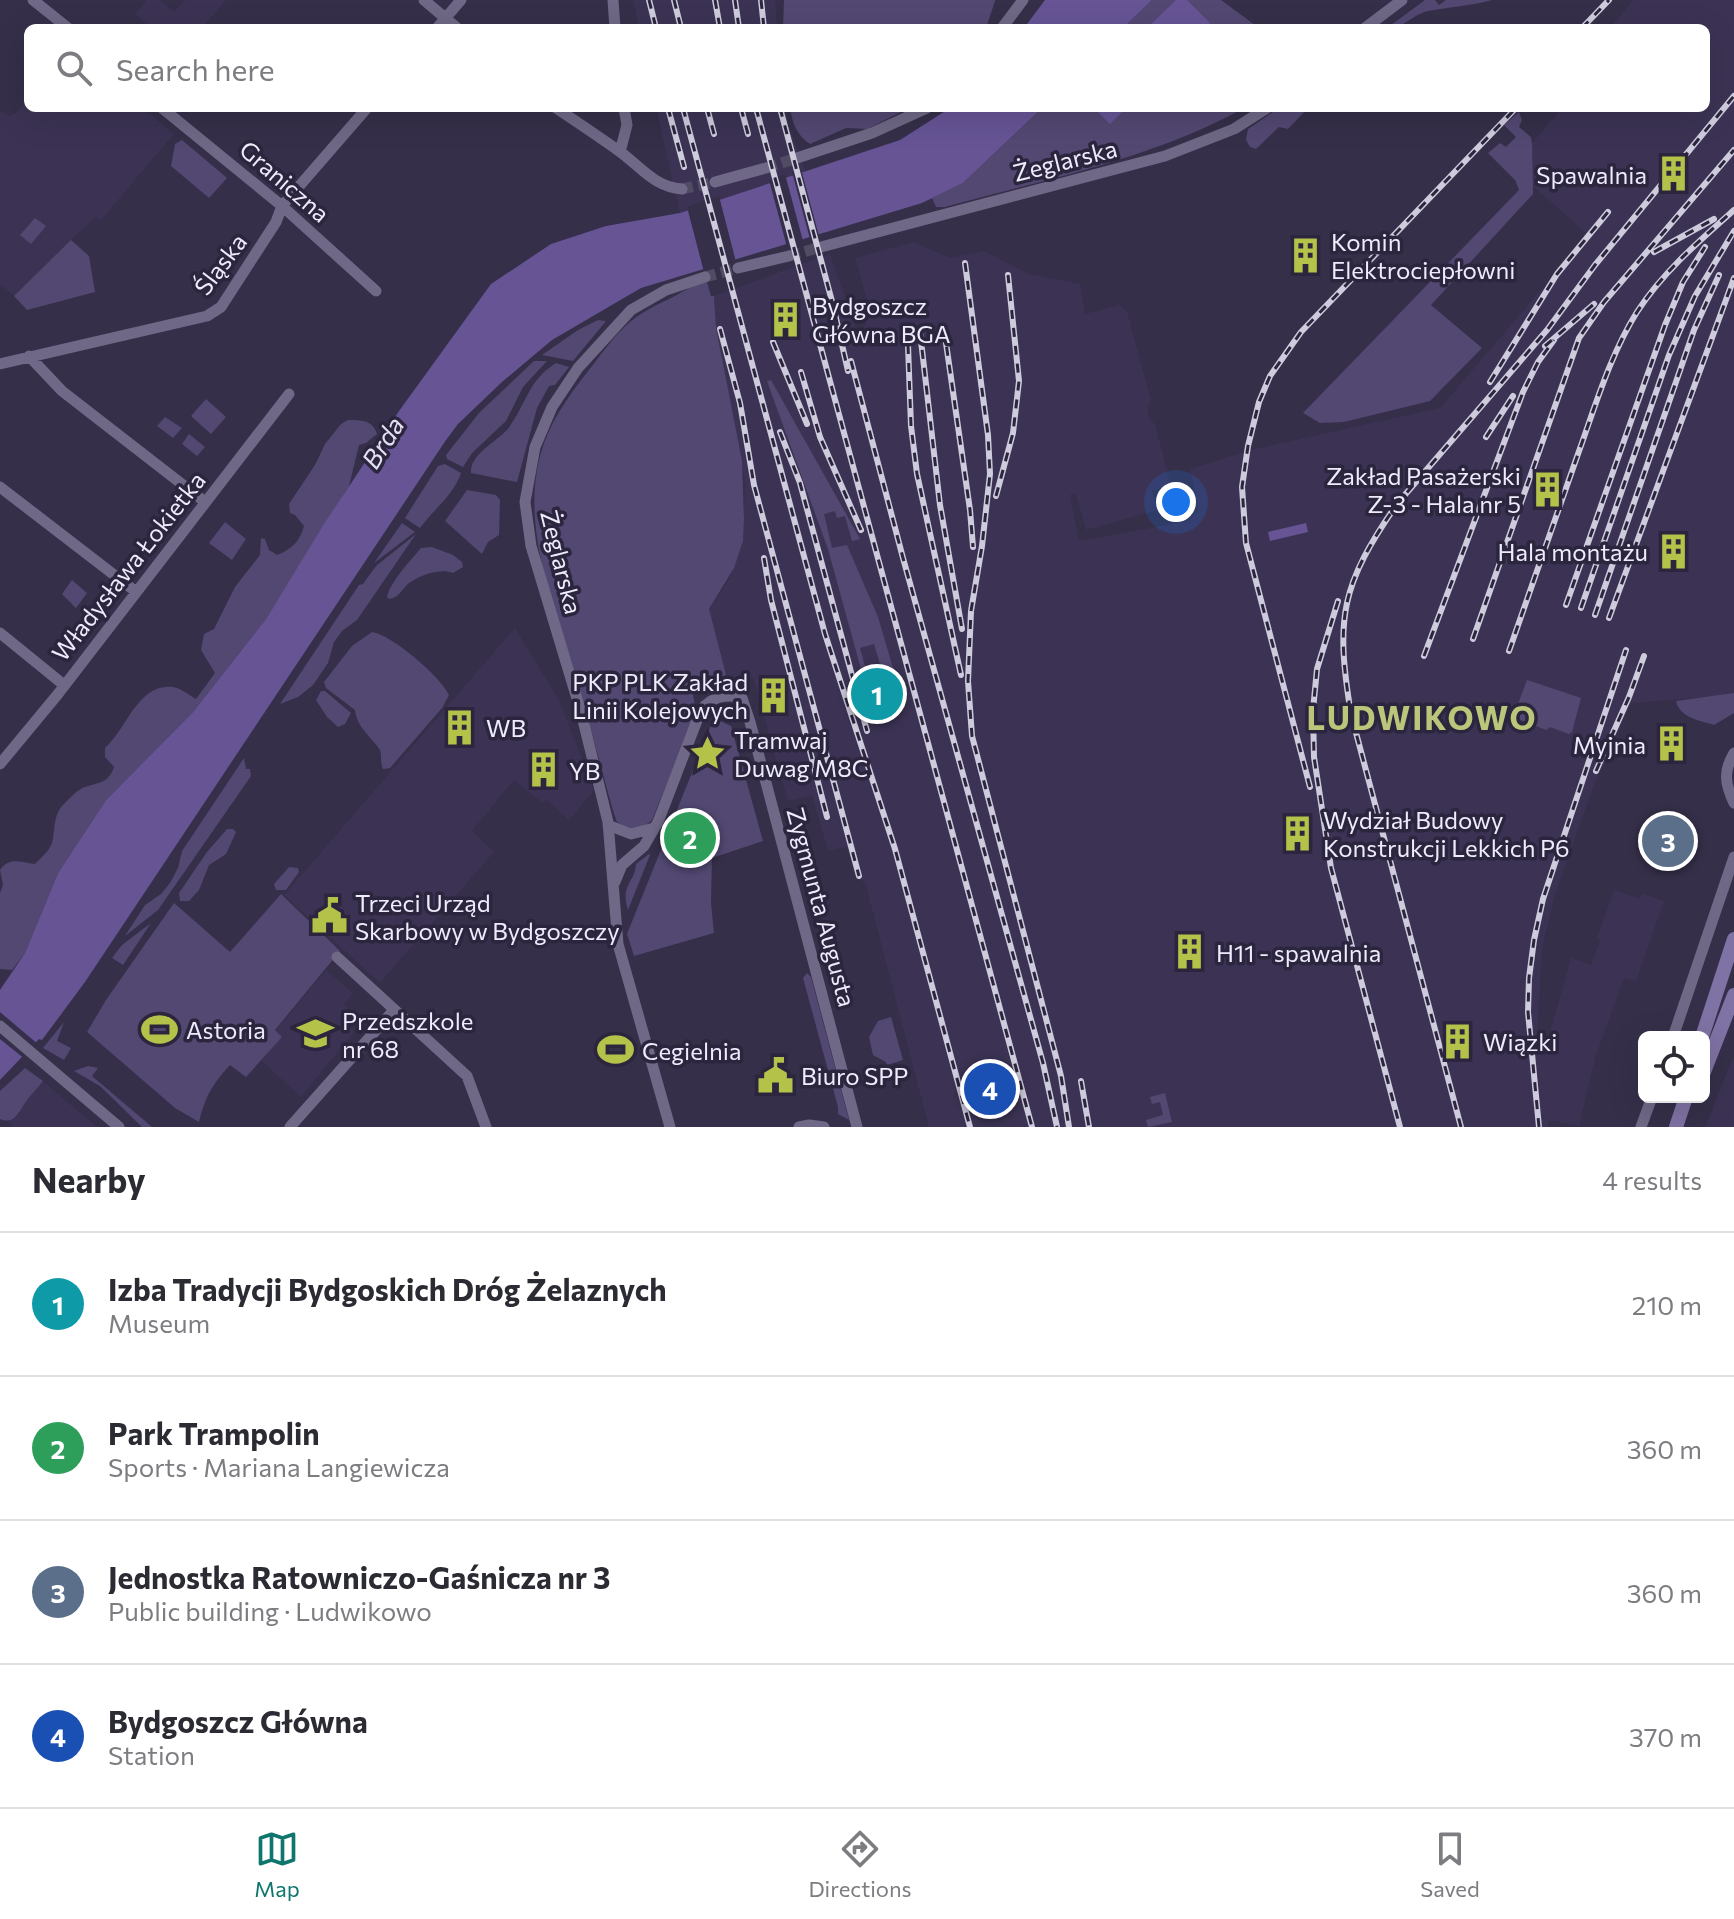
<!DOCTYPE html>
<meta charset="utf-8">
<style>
:root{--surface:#fff;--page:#f2f2f3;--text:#2b2b33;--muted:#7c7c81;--line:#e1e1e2;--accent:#0f766e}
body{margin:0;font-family:Commissioner,sans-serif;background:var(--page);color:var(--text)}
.controls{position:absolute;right:24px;bottom:24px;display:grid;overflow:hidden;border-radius:12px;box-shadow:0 8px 32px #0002}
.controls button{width:72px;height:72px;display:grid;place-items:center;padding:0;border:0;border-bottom:2px solid var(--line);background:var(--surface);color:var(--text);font:40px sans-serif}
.you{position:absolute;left:1176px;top:502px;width:28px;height:28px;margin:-20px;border:6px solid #fff;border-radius:50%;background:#1a73e8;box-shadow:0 0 0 12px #1a73e833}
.badge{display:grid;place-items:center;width:52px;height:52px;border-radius:50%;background:var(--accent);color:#fff;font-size:26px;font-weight:700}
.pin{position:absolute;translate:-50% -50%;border:4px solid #fff;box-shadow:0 2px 8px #0006}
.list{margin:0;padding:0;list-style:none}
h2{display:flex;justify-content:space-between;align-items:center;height:104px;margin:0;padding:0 32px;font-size:34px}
h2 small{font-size:26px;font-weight:400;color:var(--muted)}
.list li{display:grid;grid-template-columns:52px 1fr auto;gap:24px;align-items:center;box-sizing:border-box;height:144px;padding:0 32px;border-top:2px solid var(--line)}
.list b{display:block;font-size:30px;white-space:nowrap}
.list p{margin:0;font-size:26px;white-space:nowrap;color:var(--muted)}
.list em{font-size:26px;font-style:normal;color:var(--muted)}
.icon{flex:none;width:44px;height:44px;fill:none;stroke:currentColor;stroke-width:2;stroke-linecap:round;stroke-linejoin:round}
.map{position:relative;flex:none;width:1734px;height:1127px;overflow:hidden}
.search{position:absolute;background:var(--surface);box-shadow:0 8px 32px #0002;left:24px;right:24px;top:24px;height:88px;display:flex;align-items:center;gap:20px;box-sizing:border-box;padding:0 28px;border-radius:12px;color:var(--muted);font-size:30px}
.sheet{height:680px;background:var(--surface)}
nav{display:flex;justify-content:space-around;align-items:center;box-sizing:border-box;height:112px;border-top:2px solid var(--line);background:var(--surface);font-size:22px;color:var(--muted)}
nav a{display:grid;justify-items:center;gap:4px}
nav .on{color:var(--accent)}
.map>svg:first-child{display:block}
.built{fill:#3c3354}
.green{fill:#534872}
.water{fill:#665495}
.pier{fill:#352f49}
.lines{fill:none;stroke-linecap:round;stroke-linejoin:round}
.minor-tunnel{stroke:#514b64;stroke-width:11;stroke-dasharray:11 5.5;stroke-linecap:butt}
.minor{stroke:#6f6886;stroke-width:11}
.major{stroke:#7f72a4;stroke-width:14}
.rail-casing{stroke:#cecbdd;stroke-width:6}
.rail{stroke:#2b253e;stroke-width:3;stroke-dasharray:9;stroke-linecap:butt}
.labels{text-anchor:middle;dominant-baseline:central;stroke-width:7;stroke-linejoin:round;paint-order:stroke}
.street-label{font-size:24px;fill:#eeebfc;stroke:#2b253e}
.poi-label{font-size:24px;fill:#eeebfc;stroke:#2b253e;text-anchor:start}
.water-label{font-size:26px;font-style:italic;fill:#e4e0f3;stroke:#2b253e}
.district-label{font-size:32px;font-weight:bold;letter-spacing:2px;fill:#bbc67a;stroke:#2b253e}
</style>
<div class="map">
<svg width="1734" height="1127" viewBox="0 0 1734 1127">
<rect width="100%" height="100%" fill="#352f49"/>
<path class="built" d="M 147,0 L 160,0 L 174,12 L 185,0 L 226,0 L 202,28 L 151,28 L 135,14 Z
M 633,0 L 775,0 L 777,28 L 639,28 Z
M 1633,0 L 1734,0 L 1734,695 L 1631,703 L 1593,788 L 1555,894 L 1542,949 L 1537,1043 L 1547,1044 L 1571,958 L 1591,965 L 1600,940 L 1597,938 L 1614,890 L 1640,899 L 1642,893 L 1664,901 L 1636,981 L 1624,978 L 1595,1058 L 1579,1126 L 1549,1120 L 1547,1127 L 929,1127 L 865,882 L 856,879 L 847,847 L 828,851 L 812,795 L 788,801 L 753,677 L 727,682 L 709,609 L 729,579 L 743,541 L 745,483 L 716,328 L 714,296 L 830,254 L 860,340 L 870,309 L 855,258 L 914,242 L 950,258 L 984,251 L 1029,274 L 1080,284 L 1085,314 L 1120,305 L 1127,312 L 1151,400 L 1147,408 L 1149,418 L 1155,424 L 1171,486 L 1152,491 L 1157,510 L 1086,530 L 1076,494 L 1070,495 L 1079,541 L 1189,521 L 1199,511 L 1190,469 L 1251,450 L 1440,408 L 1588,235 L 1532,185 L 1532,143 L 1562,108 L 1706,108 L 1706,28 L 1610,28 Z
M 28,100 L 28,108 L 143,108 L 174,134 L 100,221 L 95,217 L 14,296 L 0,284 L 0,110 L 8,116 L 16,113 Z
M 656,108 L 785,108 L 787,122 L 806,172 L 680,213 Z
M 515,628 L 559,700 L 594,790 L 569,820 L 546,799 L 543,803 L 514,780 L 472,831 L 494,852 L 380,983 L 284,895 Z
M 326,970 L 353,993 L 344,1004 L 348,1008 L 339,1019 L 354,1032 L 301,1097 L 261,1060 L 281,1037 L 275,1031 Z
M 1734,1056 L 1734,1127 L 1706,1127 L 1718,1094 Z
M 33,1073 L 97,1127 L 13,1127 L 2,1110 Z"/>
<path class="green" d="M 784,0 L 995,0 L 995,1 L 986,28 L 783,28 Z
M 1152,0 L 1221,0 L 1259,28 L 1123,28 Z
M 1425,0 L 1435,0 L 1439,5 L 1446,0 L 1492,0 C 1471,6 1449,7 1428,11 C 1412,15 1404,28 1387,28 Z
M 790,108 L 909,108 L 867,129 L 846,128 L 810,144 C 797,136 792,122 790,108 Z
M 1042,108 L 1244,108 C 1152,159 1046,179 945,207 L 936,207 L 932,198 L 963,183 Z
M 1279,108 L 1308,108 L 1288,129 L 1279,127 L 1256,149 L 1250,147 L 1246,140 L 1248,129 Z
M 1519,112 L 1522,120 L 1519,127 L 1531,137 L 1532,143 L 1533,194 L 1431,305 L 1482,348 L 1430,401 L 1344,422 L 1320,423 L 1303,413 L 1519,190 L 1515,180 L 1488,153 L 1500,143 L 1506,147 L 1516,137 L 1504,125 Z
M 182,140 L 227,178 L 209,198 L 171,166 L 175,144 Z
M 35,218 L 46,226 L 31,244 L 20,235 Z
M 71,240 L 89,256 L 95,292 L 27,310 L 14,296 Z
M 707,282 L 711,296 L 714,296 L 716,328 L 742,461 L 744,519 L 743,541 L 734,568 L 709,609 L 726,675 L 693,694 L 696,712 L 652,820 C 641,830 630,831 617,822 L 614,814 C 601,768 589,720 575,674 C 553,599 517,522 544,443 C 555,413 576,386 596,361 C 621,328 630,317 669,299 C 683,292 690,286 707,282 Z
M 598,320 L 606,321 L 573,361 L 542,355 L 578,330 Z
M 534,361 L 547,361 L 523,387 L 506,421 L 472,453 L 463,467 L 447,459 L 446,455 L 479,413 Z
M 556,363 L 569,367 L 555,385 L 549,386 L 537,408 L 517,482 L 471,473 C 470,454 495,443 507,430 C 526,406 527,381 556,363 Z
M 771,380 L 860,539 L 852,541 L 845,516 L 837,518 L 835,511 L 824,514 L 832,548 L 847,545 L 878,617 L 893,668 L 882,671 L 874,644 L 860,648 L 879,718 L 875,720 L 828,549 L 767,381 Z
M 206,399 L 226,417 L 211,434 L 191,416 Z
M 165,417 L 182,428 L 173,438 L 157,426 Z
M 348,420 C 361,420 373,420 377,434 L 366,443 L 359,445 L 349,486 L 266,619 L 193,712 L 106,800 L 58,873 L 25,953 L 12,970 L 0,969 L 0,893 L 3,885 L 0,870 C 10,856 21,863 35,864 C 42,857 52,849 53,838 C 55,825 54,813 65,803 C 70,798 78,789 85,787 C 99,782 108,784 114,767 L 105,757 L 105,748 C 128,727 138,683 173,687 C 181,688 189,695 196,699 L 215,673 L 201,650 L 204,634 L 214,629 L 235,587 L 260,555 L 261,538 L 265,539 L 269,550 L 277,555 C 292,549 300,541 304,526 L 295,515 L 290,513 L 289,504 L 315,465 L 325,444 L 341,424 Z
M 189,434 L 205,447 L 197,456 L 182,444 Z
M 445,464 L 461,473 C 453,496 434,509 420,528 L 405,518 L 438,466 Z
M 467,490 L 496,495 L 500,500 L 499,535 L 488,542 L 482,554 L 445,521 Z
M 225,522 L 246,539 L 232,560 L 209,543 Z
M 402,523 L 415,532 L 374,563 Z
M 416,534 L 357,620 L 342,631 L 334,642 L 328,663 L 313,685 L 298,697 L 280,704 L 359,585 L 363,584 L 376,566 Z
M 432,547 L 453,555 L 462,562 L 463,567 L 453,573 C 440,568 421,575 409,583 C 401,590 399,598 389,599 L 387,597 C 390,582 411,560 421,548 Z
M 72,580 L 87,593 L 76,608 L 62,594 Z
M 372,632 C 392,635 440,676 449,695 L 442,708 L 390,768 L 383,769 C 380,763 382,755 380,750 C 371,736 357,728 355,710 L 326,688 L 324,682 L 352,646 Z
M 1527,680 L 1581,698 L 1572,732 L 1569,734 L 1550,727 L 1546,730 L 1513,717 Z
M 321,691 L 325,691 L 351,713 L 345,724 L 338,727 L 327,717 L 316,700 Z
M 1734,693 L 1734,713 L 1714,725 C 1699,720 1680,718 1676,701 Z
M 714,718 L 731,726 L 763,841 L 712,858 L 711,903 L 714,933 L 634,956 L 627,934 Z
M 244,758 L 246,769 L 250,769 L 251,776 L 158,910 L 125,936 L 145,905 L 161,894 L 170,883 L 178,868 L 182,851 Z
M 227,829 L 233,829 L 236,832 L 226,854 L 209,865 L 199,890 L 189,901 L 180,901 L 179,893 L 207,852 Z
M 649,854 L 650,855 L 628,910 C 620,884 635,883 636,864 Z
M 289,867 L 298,868 L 299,872 L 286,890 L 276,890 L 274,884 Z
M 281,894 L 340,951 L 275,1030 L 282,1037 L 246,1077 L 230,1065 C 212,1085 206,1095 199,1122 L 175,1108 L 87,1032 L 106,1000 L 174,903 L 230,952 Z
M 151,923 L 123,965 L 112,958 L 122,945 Z
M 807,973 L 811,977 L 849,1120 L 838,1114 L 838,1107 L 803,978 Z
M 891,1017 L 903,1060 L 887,1065 L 886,1062 L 873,1055 L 869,1037 L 878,1021 Z
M 64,1022 L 57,1041 L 71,1048 L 64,1060 L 43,1048 Z
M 88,1066 L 98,1068 L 92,1076 L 152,1127 L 142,1127 L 100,1086 L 74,1071 Z
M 25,1068 L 43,1081 C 37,1089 30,1095 25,1103 C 18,1113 14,1125 0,1119 L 0,1091 Z
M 1165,1093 L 1172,1122 L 1148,1127 L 1146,1120 L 1163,1115 L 1160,1102 L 1152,1104 L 1150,1097 Z"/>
<path class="water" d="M 1045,0 L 1152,0 L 1123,28 L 1024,28 Z
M 1176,0 L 1187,0 L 1210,23 L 1204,28 L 1147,28 Z
M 950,108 L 1042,108 L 963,183 L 922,203 L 641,288 L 552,340 L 502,382 L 458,424 L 446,440 L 85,982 L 42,1040 L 39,1039 L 0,1080 L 0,990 L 25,953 L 58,873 L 106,800 L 193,712 L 266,619 L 324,524 L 399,411 L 491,284 L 551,244 L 606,226 L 680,213 L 900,140 Z
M 1094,108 L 1126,108 L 1110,124 Z
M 1306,523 L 1308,532 L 1270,541 L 1268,532 Z"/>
<path class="pier" d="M 801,169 L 819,236 L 810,239 L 792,172 Z
M 785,174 L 803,241 L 787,247 L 769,180 Z
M 719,196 L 736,262 L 704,272 L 687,207 Z
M 0,1012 L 39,1045 L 26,1060 L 0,1039 Z"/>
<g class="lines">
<path class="minor-tunnel" d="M 766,168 L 797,158
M 682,189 L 715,182
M 789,256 L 821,247
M 705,277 L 738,268"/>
<path class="minor" d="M 33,0 L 68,28
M 424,0 L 457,28
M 613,0 L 615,28
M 437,28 L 461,0
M 1002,28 L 1023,0
M 1365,28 L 1402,0
M 162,108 L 282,206 L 376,291
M 556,108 C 577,122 598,136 619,151 C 640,166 654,187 682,189
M 620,152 L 627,125 L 624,108
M 797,158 L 872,133 L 927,108
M 715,182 L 766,168
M 821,247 L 1165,156 L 1234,129 L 1267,108
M 738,268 L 789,256
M 29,356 L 62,391 L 205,502
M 0,364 L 207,316 L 221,307 L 276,222 L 282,206 L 367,108
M 0,487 L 135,591
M 0,633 L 64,685
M 1734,753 C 1723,771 1725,784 1734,803
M 0,764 L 58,694 L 289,394
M 608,825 L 631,834 L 654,828
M 615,882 L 622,865 L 644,846 L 658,822 L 701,710 C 711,697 727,693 742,698 L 750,722 L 857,1127
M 337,957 L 467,1076 L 486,1127
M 0,1026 L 119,1127
M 1673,1037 L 1734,857
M 290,1127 L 394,1010
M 670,1127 L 618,944 L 608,822 L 581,712 L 531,546 L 525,502 L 535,447 L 552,407 L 578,368 L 631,310 L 666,290 L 705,277
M 799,1127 L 809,1125 L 824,1127
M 1641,1127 L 1652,1097"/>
<path class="major" d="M 1702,1037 L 1734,939
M 1704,1072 L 1734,995
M 1676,1127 L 1686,1097"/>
<defs>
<path id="rail" d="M 649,0 L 656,28
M 674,0 L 681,28
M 715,0 L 720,28
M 735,0 L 739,28
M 761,0 L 764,28
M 1582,28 L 1609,0
M 668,108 L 684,167
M 683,108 L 825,634 L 895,849 L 970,1127
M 707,108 L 714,134
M 741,108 L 748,134
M 756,108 L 1032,1127
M 780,108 L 833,305 L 848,371
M 1654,252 L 1714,219
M 965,263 L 988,435 L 990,474 L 982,546 L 971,611 L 968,681 L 972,736 L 1061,1076 L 1069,1127
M 720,329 L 740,403 L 754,485 L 859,876
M 944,329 L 970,510 L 973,547
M 920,332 L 940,505 L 962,629
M 773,342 L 807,424
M 908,345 L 911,426 L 917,474 L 961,675
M 1545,346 L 1594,304
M 851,361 L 903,558 L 1043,1063 L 1057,1127
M 801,372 L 820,437 L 861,530
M 1490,382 L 1557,274 L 1608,212
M 780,432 L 800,483 L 867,731
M 1486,437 L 1513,396
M 996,496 L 1013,433 L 1019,381 L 1008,275
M 764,558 L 771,600 L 827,817
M 1338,601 L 1317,669 L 1313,710 L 1314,757 L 1331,868 L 1400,1127
M 1566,605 L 1665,325 L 1683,282 L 1705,247
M 1581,608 L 1669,355 L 1695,296 L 1734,231
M 1595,615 L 1694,330 L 1719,275
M 1609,618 L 1734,278
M 1473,639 L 1579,338 L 1604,302 L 1734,150
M 1509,651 C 1532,585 1555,520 1578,454 C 1595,407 1610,355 1637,312 C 1663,272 1699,241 1734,210
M 1424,656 L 1523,392 L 1538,362 L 1554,340
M 1596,771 L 1629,697 L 1644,656
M 1310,787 L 1246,543 L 1242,487 L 1248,446 L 1259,402 L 1270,376 L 1301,332 L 1516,108
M 1081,1081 L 1089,1127
M 1461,1127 L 1351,714 C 1335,617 1341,585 1397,504 L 1547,330 L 1595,265 L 1734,96
M 1539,1127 L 1528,1012 L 1529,978 L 1534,940 L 1543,899 L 1626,650"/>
</defs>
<use href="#rail" class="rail-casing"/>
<use href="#rail" class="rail"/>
</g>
<defs>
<symbol id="building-bare" viewBox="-9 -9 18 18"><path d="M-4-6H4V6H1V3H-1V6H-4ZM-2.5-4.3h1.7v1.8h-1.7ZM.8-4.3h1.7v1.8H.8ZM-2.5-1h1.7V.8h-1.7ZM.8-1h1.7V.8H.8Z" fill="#b5c24a" stroke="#2b253e" stroke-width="2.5" paint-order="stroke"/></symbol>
<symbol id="sight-bare" viewBox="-9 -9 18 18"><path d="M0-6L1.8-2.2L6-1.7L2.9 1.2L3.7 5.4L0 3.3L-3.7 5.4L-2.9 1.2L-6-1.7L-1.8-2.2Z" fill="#b5c24a" stroke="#2b253e" stroke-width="2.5" paint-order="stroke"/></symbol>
<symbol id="civic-bare" viewBox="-9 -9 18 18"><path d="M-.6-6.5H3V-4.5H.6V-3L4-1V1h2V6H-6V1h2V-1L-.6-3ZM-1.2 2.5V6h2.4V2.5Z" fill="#b5c24a" stroke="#2b253e" stroke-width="2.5" paint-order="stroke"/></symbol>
<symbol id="stadium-bare" viewBox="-9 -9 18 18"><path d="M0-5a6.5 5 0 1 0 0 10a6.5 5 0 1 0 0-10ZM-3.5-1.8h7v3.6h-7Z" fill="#b5c24a" stroke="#2b253e" stroke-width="2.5" paint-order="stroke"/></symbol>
<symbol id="school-bare" viewBox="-9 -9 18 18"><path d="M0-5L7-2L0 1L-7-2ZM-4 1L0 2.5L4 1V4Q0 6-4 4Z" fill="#b5c24a" stroke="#2b253e" stroke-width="2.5" paint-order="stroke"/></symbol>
</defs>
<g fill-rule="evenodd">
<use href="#building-bare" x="1648" y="148" width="51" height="51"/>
<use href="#building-bare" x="1280" y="230" width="51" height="51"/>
<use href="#building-bare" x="760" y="294" width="51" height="51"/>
<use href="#building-bare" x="1522" y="464" width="51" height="51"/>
<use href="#building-bare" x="1648" y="526" width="51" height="51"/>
<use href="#building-bare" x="748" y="670" width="51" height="51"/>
<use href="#building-bare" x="434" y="702" width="51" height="51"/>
<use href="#building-bare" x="1646" y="718" width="51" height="51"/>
<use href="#sight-bare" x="682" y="728" width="51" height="51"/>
<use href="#building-bare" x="518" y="744" width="51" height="51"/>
<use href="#building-bare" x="1272" y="808" width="51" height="51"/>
<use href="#civic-bare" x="304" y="890" width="51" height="51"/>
<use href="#building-bare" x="1164" y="926" width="51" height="51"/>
<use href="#stadium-bare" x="134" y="1004" width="51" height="51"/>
<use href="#school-bare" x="290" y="1008" width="51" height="51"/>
<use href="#building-bare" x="1432" y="1016" width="51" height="51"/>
<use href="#stadium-bare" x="590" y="1024" width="51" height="51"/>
<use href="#civic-bare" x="750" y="1050" width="51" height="51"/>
</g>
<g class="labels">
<g class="street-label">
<text transform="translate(1065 160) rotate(-14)">Żeglarska</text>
<text transform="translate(285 181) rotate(41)">Graniczna</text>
<text transform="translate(220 264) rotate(-53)">Śląska</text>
<text transform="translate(562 562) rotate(76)">Żeglarska</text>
<text transform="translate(128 566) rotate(-52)">Władysława Łokietka</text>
<text transform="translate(822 907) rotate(75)">Zygmunta Augusta</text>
</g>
<g class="poi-label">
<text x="1647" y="174" text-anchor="end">Spawalnia</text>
<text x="1331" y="241">Komin<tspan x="1331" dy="28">Elektrociepłowni</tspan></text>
<text x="812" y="305">Bydgoszcz<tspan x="812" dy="28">Główna BGA</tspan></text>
<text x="1521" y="475" text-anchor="end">Zakład Pasażerski<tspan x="1521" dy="28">Z-3 - Hala nr 5</tspan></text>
<text x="1648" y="551" text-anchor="end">Hala montażu</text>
<text x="748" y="681" text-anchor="end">PKP PLK Zakład<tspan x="748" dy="28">Linii Kolejowych</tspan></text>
<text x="486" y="727">WB</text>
<text x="734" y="739">Tramwaj<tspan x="734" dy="28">Duwag M8C</tspan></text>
<text x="1646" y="744" text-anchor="end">Myjnia</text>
<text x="569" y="770">YB</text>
<text x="1323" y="819">Wydział Budowy<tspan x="1323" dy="28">Konstrukcji Lekkich P6</tspan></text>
<text x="355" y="902">Trzeci Urząd<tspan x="355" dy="28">Skarbowy w Bydgoszczy</tspan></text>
<text x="1216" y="952">H11 - spawalnia</text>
<text x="342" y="1020">Przedszkole<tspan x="342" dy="28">nr 68</tspan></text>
<text x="186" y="1029">Astoria</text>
<text x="1483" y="1041">Wiązki</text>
<text x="642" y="1050">Cegielnia</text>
<text x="801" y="1075">Biuro SPP</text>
</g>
<g class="water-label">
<text transform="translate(382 442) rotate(-58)">Brda</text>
</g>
<g class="district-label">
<text x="1422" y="717">LUDWIKOWO</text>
</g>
</g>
</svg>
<div class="controls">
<button><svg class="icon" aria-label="locate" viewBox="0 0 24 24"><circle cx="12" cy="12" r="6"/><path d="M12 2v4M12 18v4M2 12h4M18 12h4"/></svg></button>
</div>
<div class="you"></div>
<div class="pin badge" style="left:877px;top:694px;background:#0f9aa8">1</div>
<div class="pin badge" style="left:690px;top:838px;background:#2e9e5b">2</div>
<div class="pin badge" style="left:1668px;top:841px;background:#5c6f8a">3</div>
<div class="pin badge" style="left:990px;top:1089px;background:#1a4fb4">4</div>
<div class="search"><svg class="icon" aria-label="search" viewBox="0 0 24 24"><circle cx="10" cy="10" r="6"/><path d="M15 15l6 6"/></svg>Search here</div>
</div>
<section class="sheet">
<h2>Nearby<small>4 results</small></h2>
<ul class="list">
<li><span class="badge" style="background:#0f9aa8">1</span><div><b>Izba Tradycji Bydgoskich Dróg Żelaznych</b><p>Museum</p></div><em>210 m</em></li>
<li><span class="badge" style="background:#2e9e5b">2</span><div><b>Park Trampolin</b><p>Sports · Mariana Langiewicza</p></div><em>360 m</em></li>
<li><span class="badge" style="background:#5c6f8a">3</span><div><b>Jednostka Ratowniczo-Gaśnicza nr 3</b><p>Public building · Ludwikowo</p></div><em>360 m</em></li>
<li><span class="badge" style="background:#1a4fb4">4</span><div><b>Bydgoszcz Główna</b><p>Station</p></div><em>370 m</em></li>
</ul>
</section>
<nav>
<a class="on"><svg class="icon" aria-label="map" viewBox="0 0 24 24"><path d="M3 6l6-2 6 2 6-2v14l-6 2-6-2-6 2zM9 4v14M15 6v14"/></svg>Map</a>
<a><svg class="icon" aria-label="directions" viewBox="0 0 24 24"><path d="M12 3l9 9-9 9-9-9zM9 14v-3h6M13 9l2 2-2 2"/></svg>Directions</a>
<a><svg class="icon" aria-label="saved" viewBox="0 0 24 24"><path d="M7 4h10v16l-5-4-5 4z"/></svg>Saved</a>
</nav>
